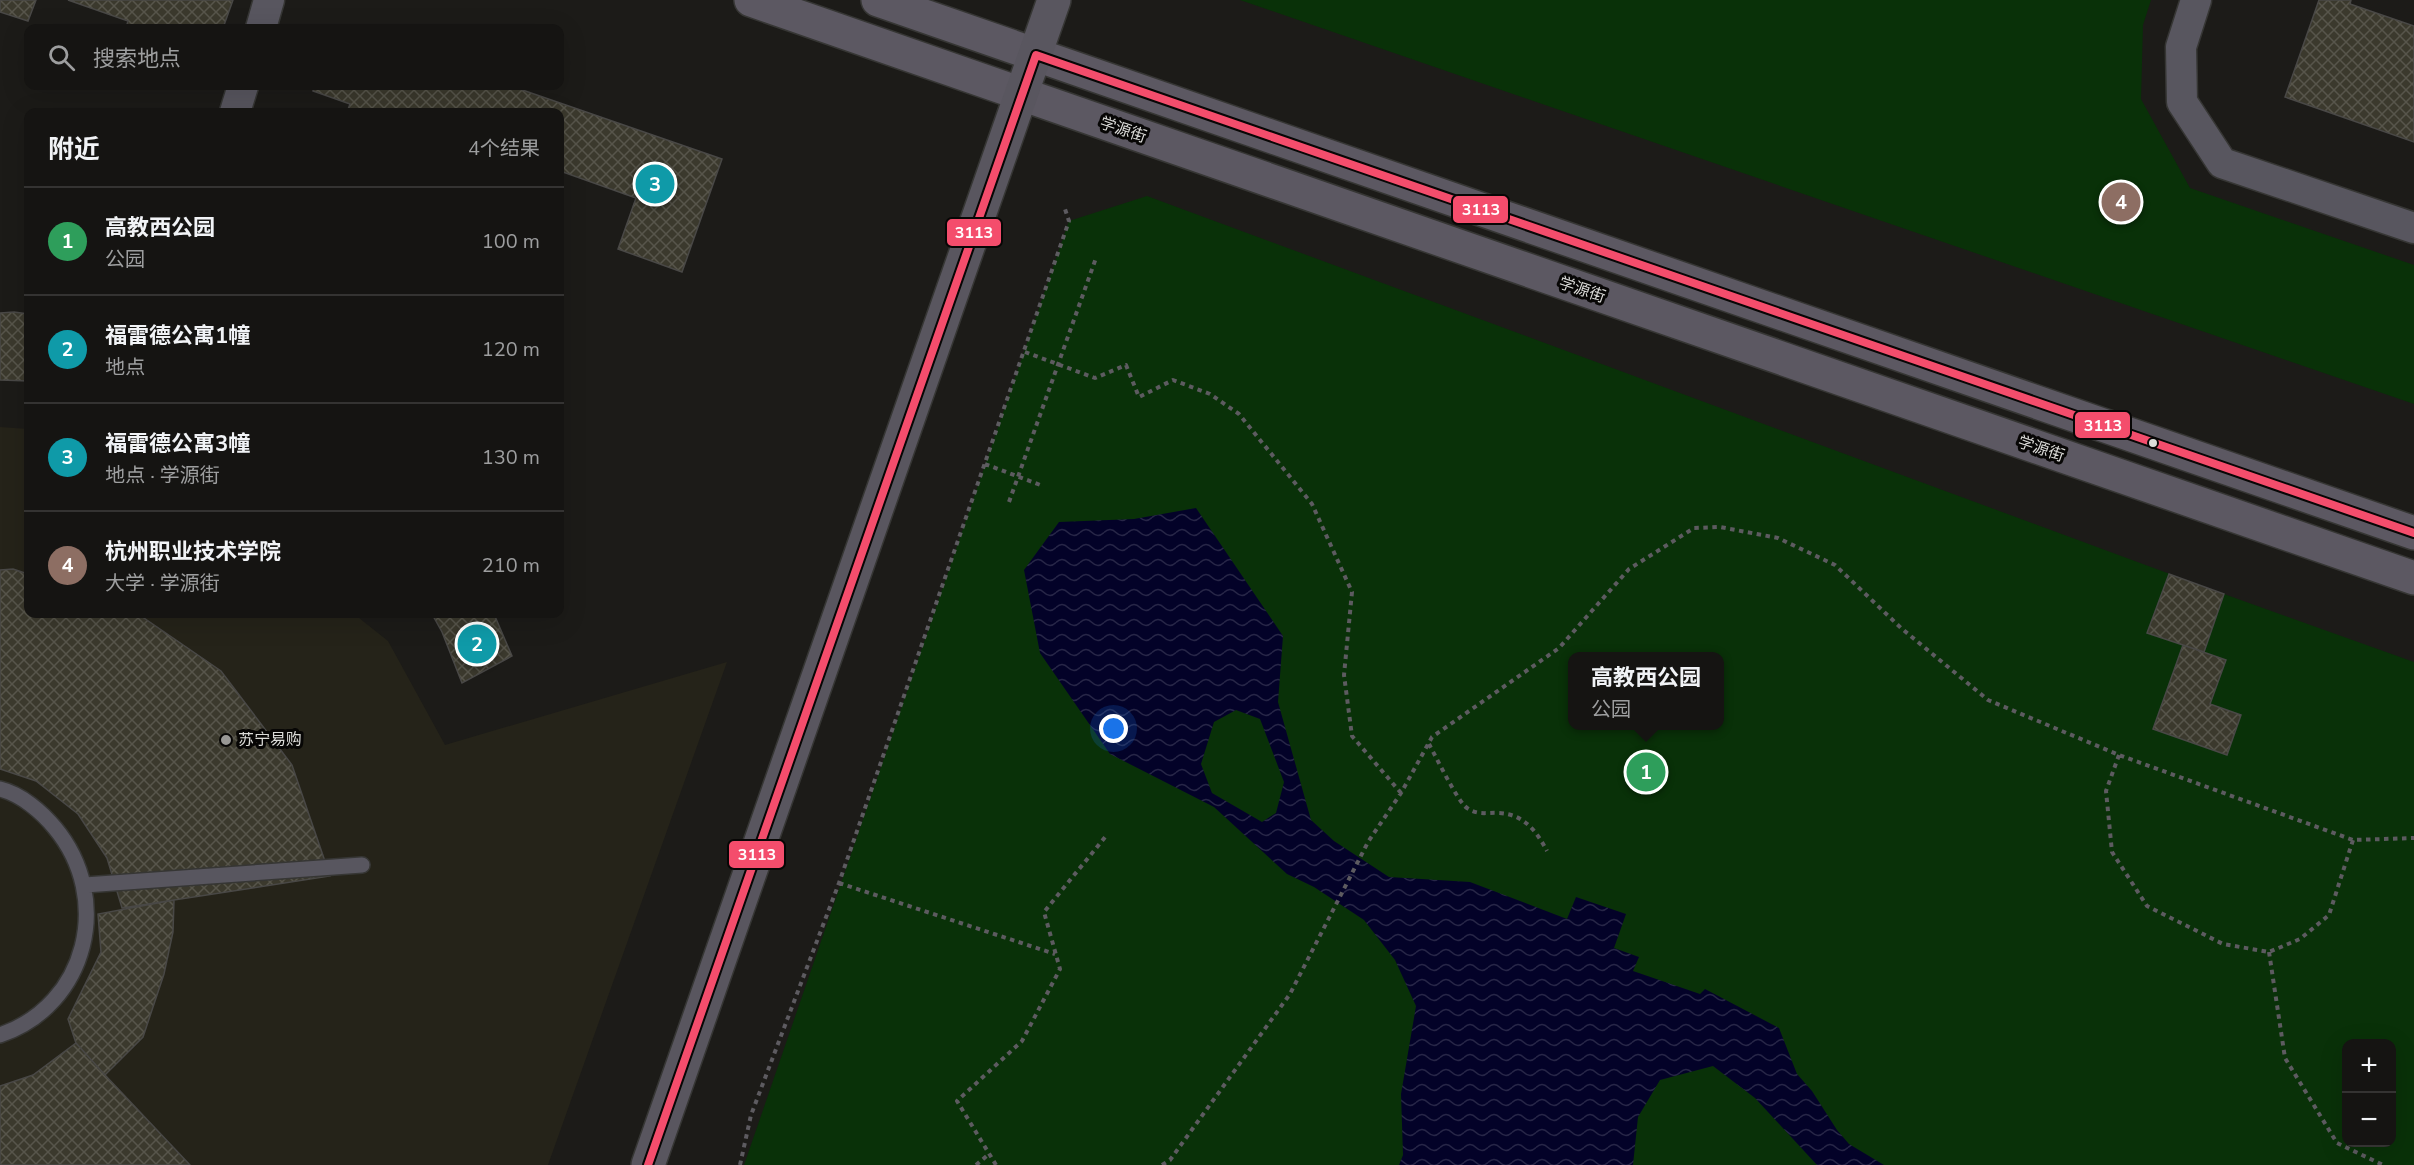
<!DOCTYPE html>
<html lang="zh">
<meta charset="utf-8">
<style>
:root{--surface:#151412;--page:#222120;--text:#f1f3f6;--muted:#9d9e9f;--line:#343332;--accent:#1a73e8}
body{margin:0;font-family:"Nunito Sans","Noto Sans SC",sans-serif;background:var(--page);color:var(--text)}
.controls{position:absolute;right:18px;bottom:18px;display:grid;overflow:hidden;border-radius:12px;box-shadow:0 6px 24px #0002}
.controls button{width:54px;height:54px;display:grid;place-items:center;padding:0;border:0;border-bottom:2px solid var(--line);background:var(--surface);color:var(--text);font:30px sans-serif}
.you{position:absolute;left:1114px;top:729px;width:21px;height:21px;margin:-15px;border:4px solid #fff;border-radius:50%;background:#1a73e8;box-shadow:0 0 0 9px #1a73e833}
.badge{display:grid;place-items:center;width:39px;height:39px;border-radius:50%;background:var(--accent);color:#fff;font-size:20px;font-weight:700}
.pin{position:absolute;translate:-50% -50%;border:3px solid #fff;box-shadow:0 2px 6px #0006}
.popup{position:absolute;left:1568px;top:652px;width:156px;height:78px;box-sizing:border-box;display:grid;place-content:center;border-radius:12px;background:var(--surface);filter:drop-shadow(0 2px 4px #0005);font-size:20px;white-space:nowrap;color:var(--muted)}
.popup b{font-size:22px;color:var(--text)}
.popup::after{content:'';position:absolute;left:50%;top:100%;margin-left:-12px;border:12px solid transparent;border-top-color:var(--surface)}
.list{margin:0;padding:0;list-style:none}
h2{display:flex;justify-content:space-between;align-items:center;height:78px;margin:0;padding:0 24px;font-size:26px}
h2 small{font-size:20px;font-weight:400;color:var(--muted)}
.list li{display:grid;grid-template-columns:39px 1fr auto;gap:18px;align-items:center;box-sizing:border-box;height:108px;padding:0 24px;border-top:2px solid var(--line)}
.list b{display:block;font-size:22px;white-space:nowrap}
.list p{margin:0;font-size:20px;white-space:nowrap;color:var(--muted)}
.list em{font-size:20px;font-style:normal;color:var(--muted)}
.icon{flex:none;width:33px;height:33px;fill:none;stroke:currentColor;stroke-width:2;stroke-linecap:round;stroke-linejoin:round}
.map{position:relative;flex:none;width:2414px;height:1165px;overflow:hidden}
.search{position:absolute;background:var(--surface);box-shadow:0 6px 24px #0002;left:24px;top:24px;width:540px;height:66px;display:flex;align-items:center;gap:15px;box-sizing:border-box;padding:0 21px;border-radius:12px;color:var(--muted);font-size:22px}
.panel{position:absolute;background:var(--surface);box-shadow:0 6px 24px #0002;left:24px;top:108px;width:540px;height:510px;border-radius:12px}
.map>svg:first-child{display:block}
.built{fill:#252319}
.green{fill:#093108;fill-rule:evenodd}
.water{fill:url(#water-waves);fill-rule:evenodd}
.building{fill:url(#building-cross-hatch);stroke:#494846;stroke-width:1.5}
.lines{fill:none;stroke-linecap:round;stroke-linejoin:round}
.lane-casing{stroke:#363634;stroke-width:18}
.street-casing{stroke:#363634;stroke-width:33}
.secondary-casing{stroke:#363634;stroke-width:36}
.primary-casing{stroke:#363634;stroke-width:36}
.path{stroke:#5d5b60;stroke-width:4;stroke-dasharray:4.5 4.5;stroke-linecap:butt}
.lane{stroke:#58565f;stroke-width:15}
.street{stroke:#58565f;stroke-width:30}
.secondary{stroke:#5c5862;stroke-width:33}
.primary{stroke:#59565f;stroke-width:33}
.bus-1-casing{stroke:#070605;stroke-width:12}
.bus-1{stroke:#f44d6c;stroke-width:8}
.bus-dot{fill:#dcdcd9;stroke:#070605;stroke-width:2}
.poi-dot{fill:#999895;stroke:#070605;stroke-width:2}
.labels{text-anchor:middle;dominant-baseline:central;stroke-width:6;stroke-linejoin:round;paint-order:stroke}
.street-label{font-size:16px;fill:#dcdcd9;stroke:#070605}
.poi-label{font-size:16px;fill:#dcdcd9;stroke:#070605;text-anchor:start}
.line-badge{stroke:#070605;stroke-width:2}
.badge-label{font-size:16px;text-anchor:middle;font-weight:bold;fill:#fff}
</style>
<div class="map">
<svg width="2414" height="1165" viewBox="0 0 2414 1165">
<defs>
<pattern id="water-waves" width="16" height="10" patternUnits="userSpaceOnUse" patternTransform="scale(1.5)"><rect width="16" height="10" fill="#030228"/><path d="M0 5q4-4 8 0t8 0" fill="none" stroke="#272647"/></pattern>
<pattern id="building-cross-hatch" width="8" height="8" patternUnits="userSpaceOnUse" patternTransform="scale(1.5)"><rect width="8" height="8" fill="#3b392d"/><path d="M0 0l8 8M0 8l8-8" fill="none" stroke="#57554b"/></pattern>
</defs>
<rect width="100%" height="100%" fill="#1c1b18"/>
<path class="built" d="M 0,427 L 28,429 L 28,614 L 354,614 L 388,641 L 445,745 L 727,662 L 548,1165 L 0,1165 Z"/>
<path class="green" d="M 1240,0 L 2151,0 L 2143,25 L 2141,99 L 2190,188 L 2414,265 L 2414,404 Z
M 1147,196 L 2224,594 L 2414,662 L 2414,1165 L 744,1165 L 1069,221 ZM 1572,656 L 1720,656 L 1720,726 L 1572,726 ZM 2346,1044 L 2392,1044 L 2392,1142 L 2346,1142 Z"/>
<path class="water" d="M 1196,508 L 1283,636 L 1278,702 L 1311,820 L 1334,841 L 1389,877 L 1470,882 L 1567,919 L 1576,897 L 1626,914 L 1614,948 L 1639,957 L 1633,971 L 1700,994 L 1705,989 L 1779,1028 L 1797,1074 L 1812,1091 L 1837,1130 L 1849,1144 L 1884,1165 L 1817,1165 L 1755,1098 L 1713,1066 L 1660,1080 L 1638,1117 L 1633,1165 L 1399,1165 L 1403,1155 L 1401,1094 L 1416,1006 L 1395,960 L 1364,920 L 1314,887 L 1287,874 L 1214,807 L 1110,754 L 1040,653 L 1024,570 L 1059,522 L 1134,519 ZM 1236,710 L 1260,719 L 1284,782 L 1276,813 L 1262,822 L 1212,793 L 1201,764 L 1214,722 Z"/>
<path class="building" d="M 0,0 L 36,0 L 28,21 L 0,12 Z
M 68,0 L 233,0 L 223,28 L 126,28 L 128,21 Z
M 2319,0 L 2351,0 L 2350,4 L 2414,26 L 2414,142 L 2285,97 Z
M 314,86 L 511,86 L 722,159 L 682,272 L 618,249 L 636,198 L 560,171 L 560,112 L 347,112 L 350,104 L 313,91 Z
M 14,312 L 28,314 L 28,381 L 0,380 L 0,313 Z
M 13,569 L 28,574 L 28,614 L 138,614 L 221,671 L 292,765 L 330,876 L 122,908 L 107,858 L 78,814 L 36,781 L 0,769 L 0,570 Z
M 2169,574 L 2224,594 L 2204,652 L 2147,633 Z
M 432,614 L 494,614 L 512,656 L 462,683 L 442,632 Z
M 2183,645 L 2226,660 L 2210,704 L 2241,715 L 2227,755 L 2153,729 Z
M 174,900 L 173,932 L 164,974 L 143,1037 L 105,1075 L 76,1043 L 68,1019 L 101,952 L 98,914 Z
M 76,1043 L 105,1075 L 190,1165 L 0,1165 L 0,1086 L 33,1075 Z"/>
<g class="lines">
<defs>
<path id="lane" d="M 0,789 C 21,794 42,812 55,828 C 113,898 88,1005 0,1035
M 85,885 L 362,865"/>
<path id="street" d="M 2196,0 L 2181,47 L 2182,102 L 2222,163 L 2414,228
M 261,28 L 269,0
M 235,112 L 243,86"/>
<path id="secondary" d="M 751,0 L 2414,578
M 878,0 L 2414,533"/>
<path id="primary" d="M 648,1165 L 1054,0"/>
</defs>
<use href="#lane" class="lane-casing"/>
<use href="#street" class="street-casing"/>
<use href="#secondary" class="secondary-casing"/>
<use href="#primary" class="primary-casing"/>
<path class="path" d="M 1025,352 L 1095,378 L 1126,365 L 1139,397 L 1173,380 L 1210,394 L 1239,414 L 1312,504 L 1352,592 L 1344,675 L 1352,736 L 1401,793
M 985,464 L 1043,486
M 1009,502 L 1096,258
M 1429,744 C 1436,757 1458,802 1467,808 C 1479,816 1487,812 1499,813 C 1524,814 1537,832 1547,851
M 2119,755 L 2106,791 L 2112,852 L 2147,906 L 2223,944 L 2269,952 L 2300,939 L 2329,915 L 2353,840
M 839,883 L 1055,954
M 2269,952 L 2285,1058 L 2337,1143 L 2383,1165
M 740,1165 L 751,1115 L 839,883 L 1069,221 L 1065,209
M 976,1165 L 989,1154
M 996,1165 L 957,1101 L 1022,1041 L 1060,969 L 1044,912 L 1106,836
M 1162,1165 L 1170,1160 L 1290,994 L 1368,842 L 1401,793 L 1432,737 L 1559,648 L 1629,569 L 1694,528 L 1720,527 L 1778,538 L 1835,565 L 1901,628 L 1988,700 L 2119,755 L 2353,840 L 2414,838"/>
<use href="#lane" class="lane"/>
<use href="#street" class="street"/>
<use href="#secondary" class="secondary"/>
<use href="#primary" class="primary"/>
<defs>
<path id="bus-1" d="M 648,1165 L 1036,55 L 2414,533"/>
</defs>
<use href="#bus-1" class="bus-1-casing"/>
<use href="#bus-1" class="bus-1"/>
</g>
<circle class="bus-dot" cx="2153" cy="443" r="5"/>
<circle class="poi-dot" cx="226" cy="740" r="6"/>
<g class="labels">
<g class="street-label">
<text transform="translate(1123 130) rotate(19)">学源街</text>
<text transform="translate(1582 290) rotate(19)">学源街</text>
<text transform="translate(2041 449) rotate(19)">学源街</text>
</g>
<g class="poi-label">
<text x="238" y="740">苏宁易购</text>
</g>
</g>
<g class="line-badge">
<rect x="1452" y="195" width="57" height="29" rx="6" fill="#f44d6c"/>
<rect x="946" y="218" width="56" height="29" rx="6" fill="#f44d6c"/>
<rect x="2074" y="411" width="57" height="28" rx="6" fill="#f44d6c"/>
<rect x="728" y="840" width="57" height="29" rx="6" fill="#f44d6c"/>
</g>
<g class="badge-label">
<text x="1481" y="215">3113</text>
<text x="974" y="238">3113</text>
<text x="2103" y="431">3113</text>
<text x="757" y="860">3113</text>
</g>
</svg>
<div class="controls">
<button>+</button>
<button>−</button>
</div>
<div class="you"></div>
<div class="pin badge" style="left:1646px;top:772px;background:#2e9e5b">1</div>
<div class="popup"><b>高教西公园</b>公园</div>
<div class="pin badge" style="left:477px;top:644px;background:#0f9aa8">2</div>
<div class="pin badge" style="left:655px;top:184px;background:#0f9aa8">3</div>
<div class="pin badge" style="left:2121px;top:202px;background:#8d6e63">4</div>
<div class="search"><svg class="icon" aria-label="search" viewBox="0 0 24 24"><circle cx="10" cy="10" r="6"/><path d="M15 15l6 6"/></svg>搜索地点</div>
<section class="panel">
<h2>附近<small>4个结果</small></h2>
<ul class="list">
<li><span class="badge" style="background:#2e9e5b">1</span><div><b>高教西公园</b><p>公园</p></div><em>100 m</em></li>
<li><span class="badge" style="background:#0f9aa8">2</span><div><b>福雷德公寓1幢</b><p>地点</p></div><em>120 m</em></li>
<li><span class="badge" style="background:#0f9aa8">3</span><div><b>福雷德公寓3幢</b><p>地点 · 学源街</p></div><em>130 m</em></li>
<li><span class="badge" style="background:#8d6e63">4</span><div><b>杭州职业技术学院</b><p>大学 · 学源街</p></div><em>210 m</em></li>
</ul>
</section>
</div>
